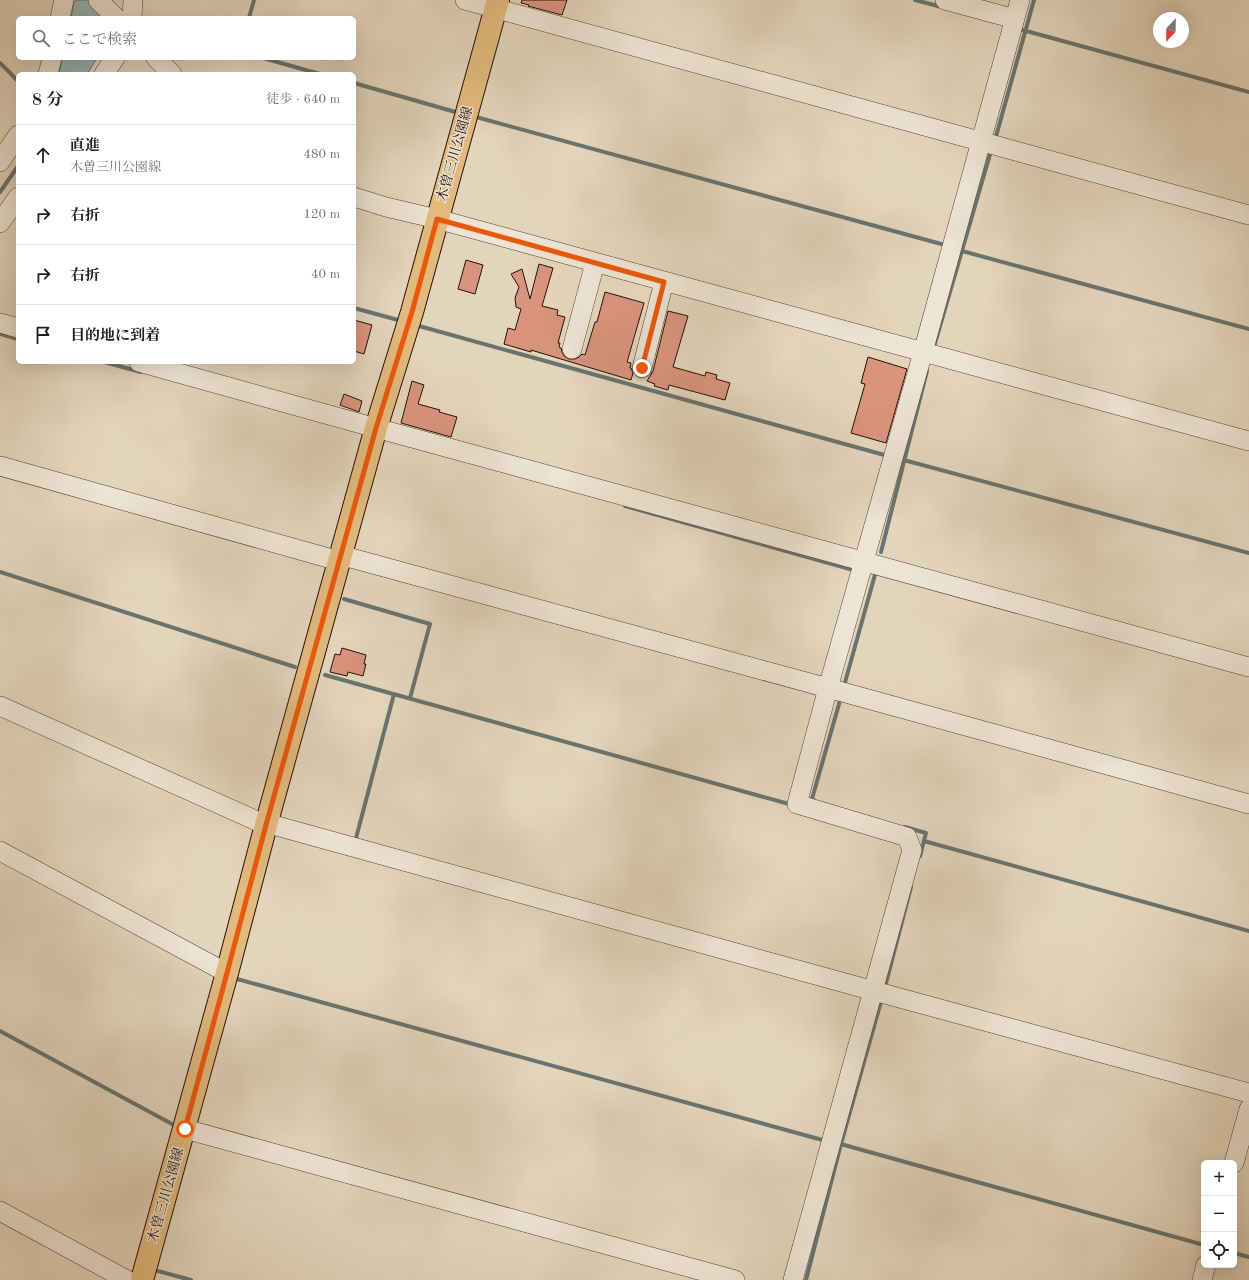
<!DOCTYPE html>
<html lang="ja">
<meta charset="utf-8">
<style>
:root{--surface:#fff;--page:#f6f6f6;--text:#202124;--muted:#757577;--line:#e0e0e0}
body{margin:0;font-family:"Old Standard TT","Noto Serif JP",serif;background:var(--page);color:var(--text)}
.controls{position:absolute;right:12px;bottom:12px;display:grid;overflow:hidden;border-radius:6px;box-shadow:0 4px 16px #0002}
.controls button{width:36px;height:36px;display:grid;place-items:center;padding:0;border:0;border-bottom:1px solid var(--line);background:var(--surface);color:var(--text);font:20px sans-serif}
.compass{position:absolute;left:1153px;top:12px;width:36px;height:36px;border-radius:50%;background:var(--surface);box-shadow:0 4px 16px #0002;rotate:202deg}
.stop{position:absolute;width:12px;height:12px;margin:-9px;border:3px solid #ea580c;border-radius:50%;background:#fff}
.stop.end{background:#ea580c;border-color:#fff;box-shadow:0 1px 4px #0008}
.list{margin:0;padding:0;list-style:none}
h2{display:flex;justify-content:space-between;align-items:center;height:52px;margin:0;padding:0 16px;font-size:17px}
h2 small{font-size:13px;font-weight:400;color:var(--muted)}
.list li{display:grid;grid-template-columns:26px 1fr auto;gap:12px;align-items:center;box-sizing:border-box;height:60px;padding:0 16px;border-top:1px solid var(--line)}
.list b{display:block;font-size:15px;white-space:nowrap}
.list p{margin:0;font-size:13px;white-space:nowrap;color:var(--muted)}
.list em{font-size:13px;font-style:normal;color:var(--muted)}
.icon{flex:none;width:22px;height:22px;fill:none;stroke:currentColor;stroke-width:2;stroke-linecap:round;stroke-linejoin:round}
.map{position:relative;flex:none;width:1249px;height:1280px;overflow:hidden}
.search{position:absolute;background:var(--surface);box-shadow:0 4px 16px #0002;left:16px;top:16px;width:340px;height:44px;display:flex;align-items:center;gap:10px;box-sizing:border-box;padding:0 14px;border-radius:6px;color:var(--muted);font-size:15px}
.panel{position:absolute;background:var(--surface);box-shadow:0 4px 16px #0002;left:16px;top:72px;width:340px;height:292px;border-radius:6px}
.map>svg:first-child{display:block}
.water{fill:#96b8b7;stroke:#697470}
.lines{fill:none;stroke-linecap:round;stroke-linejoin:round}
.stream{stroke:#697470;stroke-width:4}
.building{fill:#d9947d;stroke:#260f06}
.minor-casing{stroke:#554034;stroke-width:20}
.major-casing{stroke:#260f06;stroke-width:24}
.minor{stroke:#ede4d3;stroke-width:19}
.major{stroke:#e2ba7e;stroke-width:22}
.route{stroke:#ea580c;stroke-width:5}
.labels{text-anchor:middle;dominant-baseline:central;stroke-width:3;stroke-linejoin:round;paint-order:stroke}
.street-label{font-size:14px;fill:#260f06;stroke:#ede4d3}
</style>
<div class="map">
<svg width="1249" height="1280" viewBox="0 0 1249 1280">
<rect width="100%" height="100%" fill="#e3d5bc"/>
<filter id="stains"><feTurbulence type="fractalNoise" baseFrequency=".005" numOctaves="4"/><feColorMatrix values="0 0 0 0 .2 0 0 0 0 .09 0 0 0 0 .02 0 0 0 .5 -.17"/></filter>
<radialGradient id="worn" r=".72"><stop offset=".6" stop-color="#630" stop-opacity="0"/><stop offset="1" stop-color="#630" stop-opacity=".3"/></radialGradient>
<path class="water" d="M 76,0 L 105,0 L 98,18 L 71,18 L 74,2 Z
M 62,58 L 97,58 L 87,74 L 59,74 Z"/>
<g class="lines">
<path class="stream" d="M 915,0 L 942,7
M 249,18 L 254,0
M 1019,29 L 1249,92
M 263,58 L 320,74
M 0,63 L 18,81
M 354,83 L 459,113
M 476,117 L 945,245
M 995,140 L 1034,0
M 0,192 L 18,166
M 962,251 L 1249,329
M 354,308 L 398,320
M 419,326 L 888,456
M 0,334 L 18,339
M 934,347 L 991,151
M 104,362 L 141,372
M 900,459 L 1249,553
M 625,506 L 857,571
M 881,552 L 927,371
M 0,572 L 295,667
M 344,599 L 430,624 L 410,698
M 325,675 L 789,804 L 790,800
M 844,686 L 876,571
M 814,800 L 812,799 L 841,697
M 905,827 L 926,833 L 920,856
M 924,841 L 1249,931
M 355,842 L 394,694
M 237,979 L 826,1141
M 885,987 L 911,887
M 0,1031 L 172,1124
M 837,1143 L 1204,1245
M 1234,1253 L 1249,1257
M 158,1271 L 191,1280
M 806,1280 L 841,1144 L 882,998"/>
</g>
<path class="building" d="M 522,0 L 567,0 L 562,15 L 528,6 L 529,5 L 521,3 Z
M 466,260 L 483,265 L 475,294 L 458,289 Z
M 539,264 L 553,268 L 542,306 L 558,310 L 557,315 L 565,317 L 558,343 L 560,343 L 559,347 L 561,348 L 562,352 L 564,356 L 569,359 L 575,359 L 579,357 L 582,354 L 585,355 L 595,322 L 597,322 L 605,292 L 644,303 L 627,362 L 631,363 L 630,368 L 631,368 L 633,373 L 631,380 L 531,350 L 531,352 L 504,344 L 508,328 L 515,330 L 521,309 L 516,307 L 515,298 L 519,287 L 511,274 L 522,269 L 530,299 Z
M 668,311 L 688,316 L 673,367 L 705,376 L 706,372 L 717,375 L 716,379 L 730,383 L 725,400 L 669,385 L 668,390 L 654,386 L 655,384 L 647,381 L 653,371 Z
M 354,320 L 372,325 L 364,354 L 354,351 Z
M 868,357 L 907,369 L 886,443 L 851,433 L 865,384 L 861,383 Z
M 412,381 L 424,385 L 418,404 L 440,410 L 439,412 L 457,417 L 451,437 L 401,423 Z
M 344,394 L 362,401 L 359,412 L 340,405 Z
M 342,648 L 366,655 L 364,664 L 366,664 L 363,676 L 348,672 L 347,676 L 330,672 L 335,654 L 340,655 Z"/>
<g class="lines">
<defs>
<path id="minor" d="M 98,0 L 116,18
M 465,0 L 1249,215
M 945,0 L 1015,19
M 60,18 L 64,0
M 132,18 L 133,0
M 156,58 L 172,74
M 48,74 L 52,58
M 104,74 L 115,58
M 0,162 L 18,135
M 354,197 L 386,207 L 437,219 L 1249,441
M 0,223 L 18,197
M 0,323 L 18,328
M 572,349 L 595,263
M 139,362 L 376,428 L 1249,667
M 642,368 L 664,282
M 0,466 L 339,561
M 340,555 L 828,688 L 1249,804
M 0,706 L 266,825
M 266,823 L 874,991 L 1249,1093
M 0,851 L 227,973
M 185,1129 L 735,1280
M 1234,1163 L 1249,1109
M 0,1211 L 127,1280
M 793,1280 L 912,850 L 907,837 L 797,804 L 828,688 L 923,352 L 1020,0
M 1202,1280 L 1206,1265"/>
<path id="major" d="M 142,1280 L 227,973 L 266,825 L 376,428 L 412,312 L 498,0"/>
</defs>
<use href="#minor" class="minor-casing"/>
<use href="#major" class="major-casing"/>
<use href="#minor" class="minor"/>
<use href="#major" class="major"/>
</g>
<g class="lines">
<path class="route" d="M 185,1129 L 227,973 L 266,825 L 376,428 L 412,312 L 437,219 L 664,282 L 642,368"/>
</g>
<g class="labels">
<g class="street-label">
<text transform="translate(455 154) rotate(-74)">木曽三川公園線</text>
<text transform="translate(166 1195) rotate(-74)">木曽三川公園線</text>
</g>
</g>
<rect width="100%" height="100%" filter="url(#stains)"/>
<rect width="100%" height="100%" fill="url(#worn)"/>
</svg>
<div class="controls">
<button>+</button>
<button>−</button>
<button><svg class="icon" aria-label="locate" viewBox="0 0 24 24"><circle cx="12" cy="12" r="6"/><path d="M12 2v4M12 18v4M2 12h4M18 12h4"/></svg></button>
</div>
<svg class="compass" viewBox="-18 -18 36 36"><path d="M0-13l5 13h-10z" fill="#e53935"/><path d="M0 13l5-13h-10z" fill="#757577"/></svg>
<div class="stop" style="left:185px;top:1129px"></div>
<div class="stop end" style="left:642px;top:368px"></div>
<div class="search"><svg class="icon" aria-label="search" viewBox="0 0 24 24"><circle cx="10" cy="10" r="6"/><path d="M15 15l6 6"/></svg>ここで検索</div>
<section class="panel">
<h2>8 分<small>徒歩 · 640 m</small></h2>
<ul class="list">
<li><svg class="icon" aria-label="ahead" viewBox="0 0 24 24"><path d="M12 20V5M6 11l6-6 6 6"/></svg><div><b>直進</b><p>木曽三川公園線</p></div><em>480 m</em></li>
<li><svg class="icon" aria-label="right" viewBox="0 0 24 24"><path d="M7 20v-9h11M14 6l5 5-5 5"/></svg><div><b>右折</b></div><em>120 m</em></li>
<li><svg class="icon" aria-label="right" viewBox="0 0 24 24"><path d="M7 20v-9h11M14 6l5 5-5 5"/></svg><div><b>右折</b></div><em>40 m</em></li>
<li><svg class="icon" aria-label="arrive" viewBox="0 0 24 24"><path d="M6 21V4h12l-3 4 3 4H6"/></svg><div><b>目的地に到着</b></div></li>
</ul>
</section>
</div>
